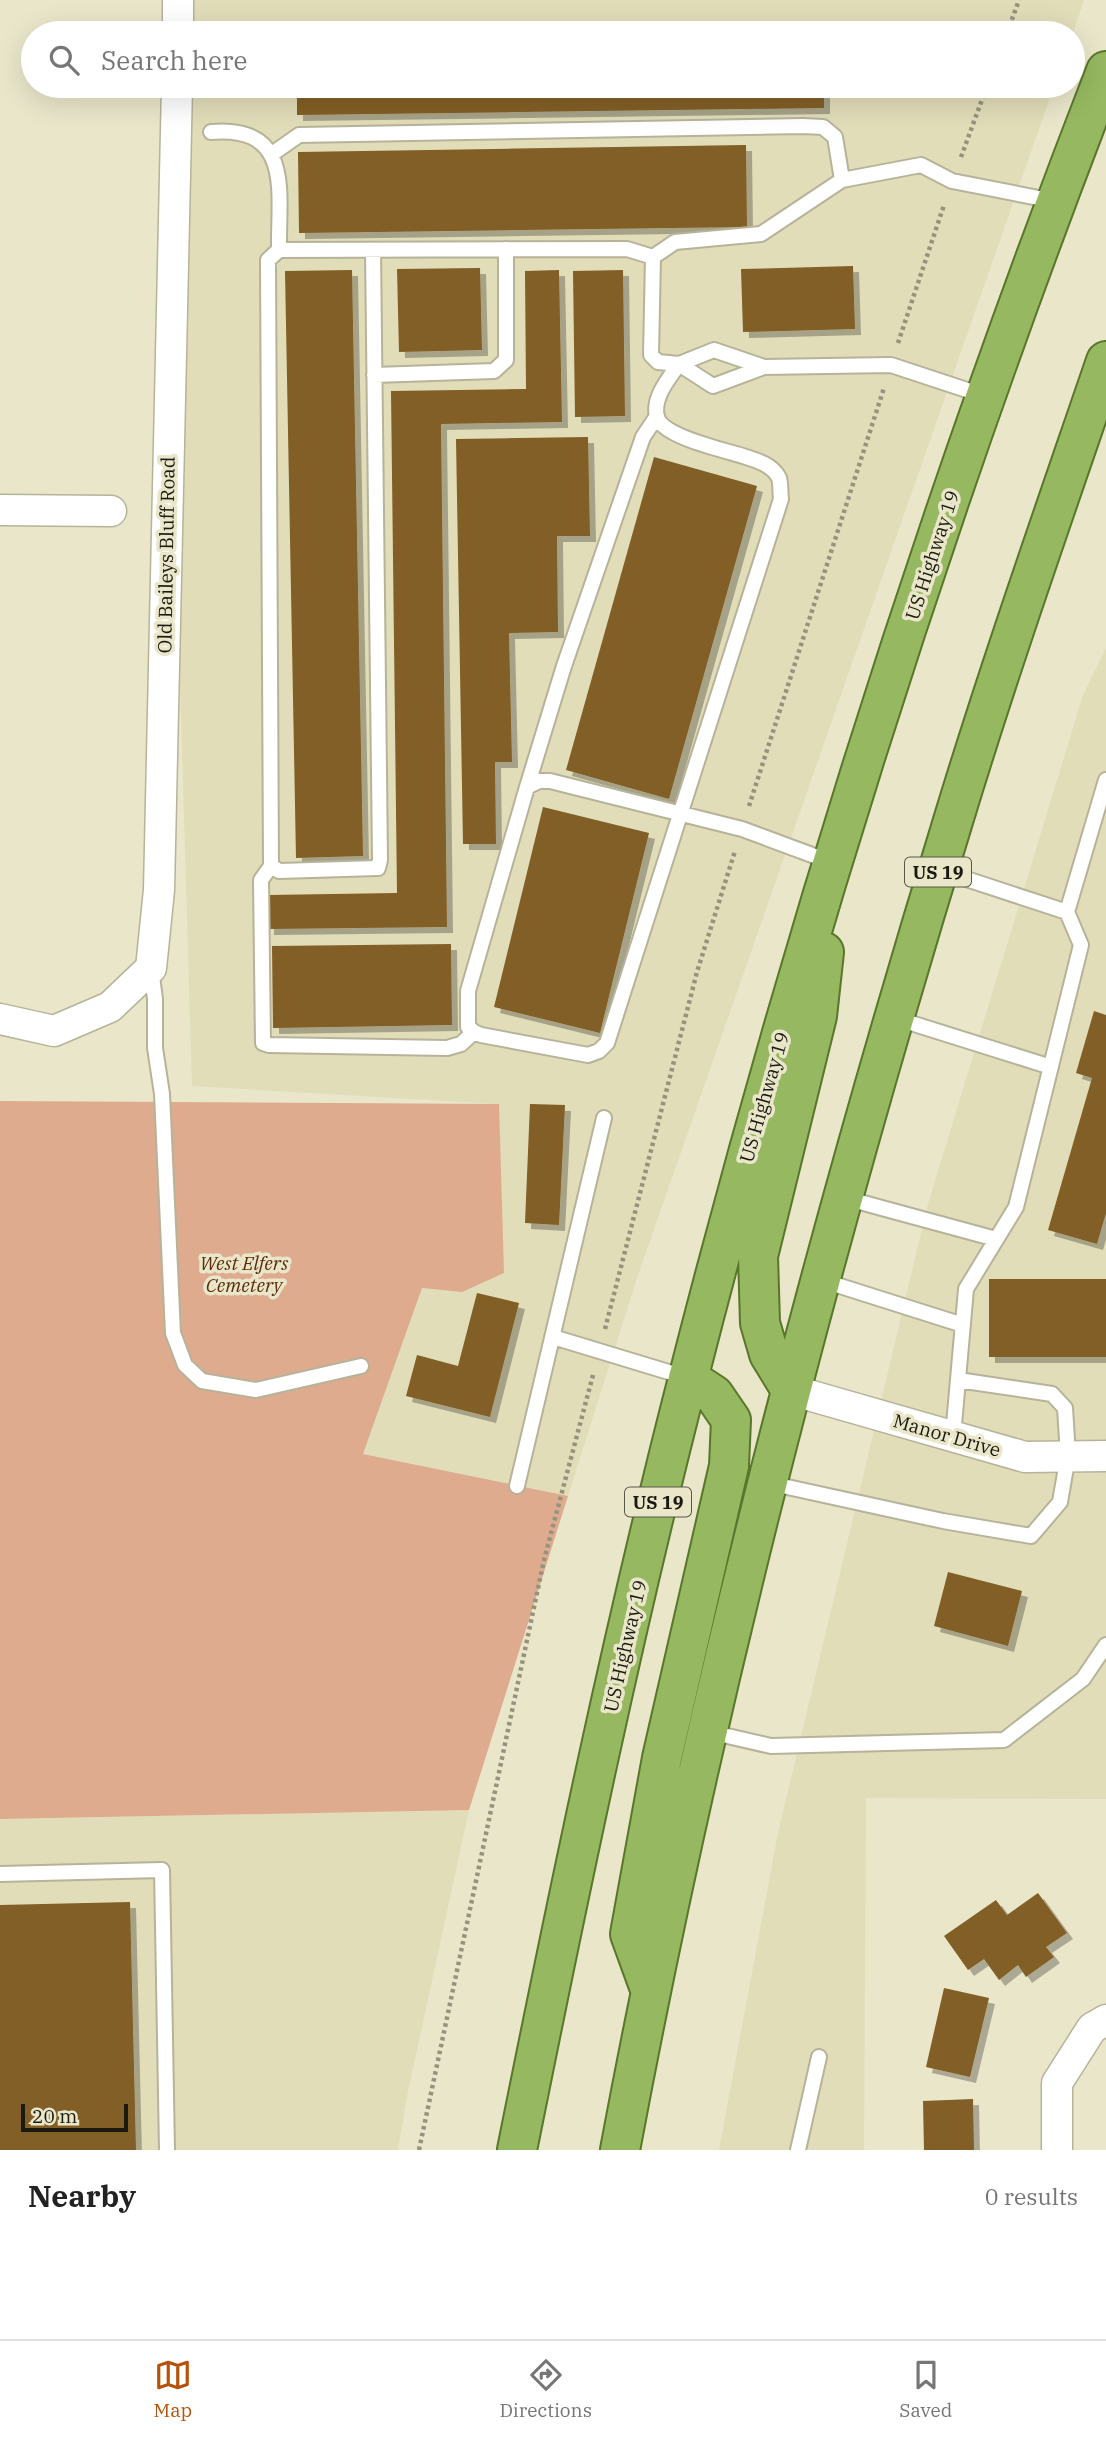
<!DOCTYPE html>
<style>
:root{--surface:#fff;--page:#f2f2f2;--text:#222;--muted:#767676;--line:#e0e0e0;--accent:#b45309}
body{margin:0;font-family:"IBM Plex Serif",serif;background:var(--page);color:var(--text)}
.scale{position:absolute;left:21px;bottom:18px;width:107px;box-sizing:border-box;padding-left:7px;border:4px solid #1b1a10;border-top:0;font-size:19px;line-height:24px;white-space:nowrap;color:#1b1a10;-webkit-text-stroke:5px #e9e6ca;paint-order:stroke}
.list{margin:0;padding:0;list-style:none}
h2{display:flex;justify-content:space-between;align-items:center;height:91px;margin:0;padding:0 28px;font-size:30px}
h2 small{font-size:23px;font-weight:400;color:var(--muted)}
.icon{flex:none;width:38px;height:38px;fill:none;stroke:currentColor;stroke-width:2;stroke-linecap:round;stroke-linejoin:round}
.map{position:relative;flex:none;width:1106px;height:2150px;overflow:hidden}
.search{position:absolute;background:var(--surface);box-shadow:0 7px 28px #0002;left:21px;right:21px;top:21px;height:77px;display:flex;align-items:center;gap:18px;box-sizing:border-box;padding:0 24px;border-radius:38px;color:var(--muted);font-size:26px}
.sheet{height:189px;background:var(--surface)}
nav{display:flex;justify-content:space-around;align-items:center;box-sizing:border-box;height:98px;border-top:2px solid var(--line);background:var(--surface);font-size:19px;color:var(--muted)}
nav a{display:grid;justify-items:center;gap:4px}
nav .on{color:var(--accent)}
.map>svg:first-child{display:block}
.built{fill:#e1ddb9}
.green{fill:#deab8f}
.building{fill:#825e25;filter:url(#shadow)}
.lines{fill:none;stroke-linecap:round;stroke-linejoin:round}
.service-casing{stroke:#b6b399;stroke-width:18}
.minor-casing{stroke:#b6b399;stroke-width:33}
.trunk-casing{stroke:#59762a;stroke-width:42}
.path{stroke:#95937e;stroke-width:4.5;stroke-dasharray:3.5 3.5;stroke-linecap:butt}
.service{stroke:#fff;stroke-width:14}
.minor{stroke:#fff;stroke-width:30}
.trunk{stroke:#96b860;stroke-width:38}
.labels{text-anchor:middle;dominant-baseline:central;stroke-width:7;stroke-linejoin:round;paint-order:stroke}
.shield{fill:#e9e6ca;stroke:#595748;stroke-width:2}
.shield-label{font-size:18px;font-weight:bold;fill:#1b1a10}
.street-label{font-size:19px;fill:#1b1a10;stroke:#e9e6ca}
.park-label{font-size:19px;font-style:italic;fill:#5d2c0b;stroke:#e9e6ca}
</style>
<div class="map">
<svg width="1106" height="2150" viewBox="0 0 1106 2150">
<defs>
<filter id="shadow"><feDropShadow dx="6" dy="6" stdDeviation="0" flood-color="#0004"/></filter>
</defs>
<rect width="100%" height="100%" fill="#e9e6ca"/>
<path class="built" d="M 174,0 L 1084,0 L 1073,33 L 172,33 Z
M 168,86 L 1054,86 L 637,1278 L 568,1496 L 363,1454 L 422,1288 L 462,1292 L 498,1104 L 192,1086 L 164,143 Z
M 1106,648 L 1106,1799 L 866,1798 L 864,2150 L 719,2150 L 778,1833 L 928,1204 L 1083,695 Z
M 469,1810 L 407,2096 L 398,2150 L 0,2150 L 0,1819 Z"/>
<path class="green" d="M 0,1101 L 499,1104 L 504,1273 L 462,1292 L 422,1288 L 363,1454 L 568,1496 L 469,1810 L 0,1819 Z"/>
<path class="building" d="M 297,86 L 824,86 L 824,108 L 297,115 Z
M 746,145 L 747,227 L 299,233 L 298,152 Z
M 853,266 L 855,329 L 743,332 L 741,269 Z
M 480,268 L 482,350 L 399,352 L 397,269 Z
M 352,270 L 363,856 L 296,858 L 285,271 Z
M 559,270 L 562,422 L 441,424 L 447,927 L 268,929 L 268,895 L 397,893 L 391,391 L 526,389 L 525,271 Z
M 623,270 L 625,416 L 575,417 L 573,271 Z
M 588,437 L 590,536 L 557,536 L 558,632 L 509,633 L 512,762 L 495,762 L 496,844 L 463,844 L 456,439 Z
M 654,457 L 757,486 L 669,799 L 566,770 Z
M 543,807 L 649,833 L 600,1033 L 494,1007 Z
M 451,944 L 452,1025 L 273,1028 L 272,946 Z
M 1094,1011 L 1106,1015 L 1106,1213 L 1097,1244 L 1048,1230 L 1092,1078 L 1076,1073 Z
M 530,1104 L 565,1105 L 559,1225 L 525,1223 Z
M 989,1279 L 1106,1279 L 1106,1357 L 989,1357 Z
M 477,1293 L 519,1303 L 490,1417 L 406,1396 L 417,1355 L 458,1366 Z
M 948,1572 L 1022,1591 L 1008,1646 L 934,1626 Z
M 1038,1893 L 1067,1933 L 1046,1947 L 1054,1957 L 1026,1977 L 1018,1965 L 999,1980 L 984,1959 L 968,1970 L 944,1936 L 996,1900 L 1007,1915 Z
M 130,1902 L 136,2150 L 0,2150 L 0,1905 Z
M 944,1988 L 989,1998 L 970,2077 L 926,2067 Z
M 973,2099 L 974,2150 L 924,2150 L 923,2101 Z"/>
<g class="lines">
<defs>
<path id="service" d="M 211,132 C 294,125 278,193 279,250
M 272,154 L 299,135 L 803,126 L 823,127 L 835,137 L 842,180
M 373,250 L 380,860 L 378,868 L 279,871 L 271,866 L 268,260 L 279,250 L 627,249 L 653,257
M 679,364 C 669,378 652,398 657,417 C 663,437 724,450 743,456 C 756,460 773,465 779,478 C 781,484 780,493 781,499 L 607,1043 L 599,1051 L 588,1055 L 481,1035 L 474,1032 L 468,1027 L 468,991 L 527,787 L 539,781 L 550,781 L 742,829 L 831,862
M 679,364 L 658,362 L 651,355 L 653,257 L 675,242 L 761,234 L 842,180 L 921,165 L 952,181 L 1054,201
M 764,367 L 714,350 L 679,364 L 713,386 L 764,367 L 891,365 L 985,396
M 374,375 L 494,371 L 506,360 L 506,249
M 527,787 L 564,666 L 643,437 L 657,416
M 271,866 L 261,880 L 263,1043 L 269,1045 L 447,1048 L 461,1044 L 474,1032
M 939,870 L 1067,912 L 1081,945 L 1016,1207 L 966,1289 L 953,1436
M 1067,912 L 1106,780
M 151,969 L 155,999 L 155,1048 L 162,1094 L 173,1333 L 185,1365 L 202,1381 L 256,1390 L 361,1366
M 895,1018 L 1051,1067
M 845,1198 L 996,1239
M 821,1280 L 963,1325
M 553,1337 L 685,1377
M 769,1483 L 943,1521 L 1031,1536 L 1060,1502 L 1068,1456 L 1065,1408 L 1052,1394 L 958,1380
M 517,1486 L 604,1118
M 710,1732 L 771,1746 L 1004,1740 L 1083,1679 L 1106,1645
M 0,1874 L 162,1870 L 167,2150
M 798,2150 L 819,2057"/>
<path id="minor" d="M 178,33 L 178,0
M 0,510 L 111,511
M 0,1019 L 54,1031 L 110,1007 L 151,968 L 159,890 L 177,86
M 791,1390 L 1025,1457 L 1106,1456
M 1057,2150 L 1057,2083 L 1092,2028 L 1106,2020"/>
<path id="trunk" d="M 791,1390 L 769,1354 L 760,1323 L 758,1256 L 817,1016 L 824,952
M 650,1989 L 630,1934 L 662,1758 L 729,1466 L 731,1420 L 714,1395 L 688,1378
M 517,2150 C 569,1891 623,1631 689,1375 C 802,933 941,496 1106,71
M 620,2150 C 704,1701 819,1258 953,821 C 1000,666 1054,513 1106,361"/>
</defs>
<use href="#service" class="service-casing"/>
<use href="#minor" class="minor-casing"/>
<use href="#trunk" class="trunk-casing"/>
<path class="path" d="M 1007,33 L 1019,0
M 961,157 L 987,86
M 898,343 L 944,205
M 749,806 L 884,388
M 605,1329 L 697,972 L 735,851
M 419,2150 L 544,1560 L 593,1375"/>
<use href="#service" class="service"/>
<use href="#minor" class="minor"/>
<use href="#trunk" class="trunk"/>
</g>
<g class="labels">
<g class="shield">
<rect x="905" y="857.5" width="66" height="29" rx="5"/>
<rect x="625" y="1487.5" width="66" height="29" rx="5"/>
</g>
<g class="shield-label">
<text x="938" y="872">US 19</text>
<text x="658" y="1502">US 19</text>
</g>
<g class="street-label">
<text transform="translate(166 555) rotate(-89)">Old Baileys Bluff Road</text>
<text transform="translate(932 555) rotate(-72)">US Highway 19</text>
<text transform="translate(764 1097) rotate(-74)">US Highway 19</text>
<text transform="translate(947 1435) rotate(16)">Manor Drive</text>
<text transform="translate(625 1646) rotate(-77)">US Highway 19</text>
</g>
<g class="park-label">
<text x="244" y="1263">West Elfers<tspan x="244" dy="22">Cemetery</tspan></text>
</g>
</g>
</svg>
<div class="scale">20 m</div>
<div class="search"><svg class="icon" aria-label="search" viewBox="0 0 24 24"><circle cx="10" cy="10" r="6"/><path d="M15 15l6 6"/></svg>Search here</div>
</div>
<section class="sheet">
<h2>Nearby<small>0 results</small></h2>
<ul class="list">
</ul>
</section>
<nav>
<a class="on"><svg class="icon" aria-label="map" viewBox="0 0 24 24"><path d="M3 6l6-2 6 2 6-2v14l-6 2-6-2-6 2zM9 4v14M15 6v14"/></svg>Map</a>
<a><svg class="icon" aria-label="directions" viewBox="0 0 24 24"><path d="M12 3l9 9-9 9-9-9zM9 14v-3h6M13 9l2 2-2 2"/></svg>Directions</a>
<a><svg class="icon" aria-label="saved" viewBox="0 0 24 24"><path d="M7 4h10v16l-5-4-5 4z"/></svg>Saved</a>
</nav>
